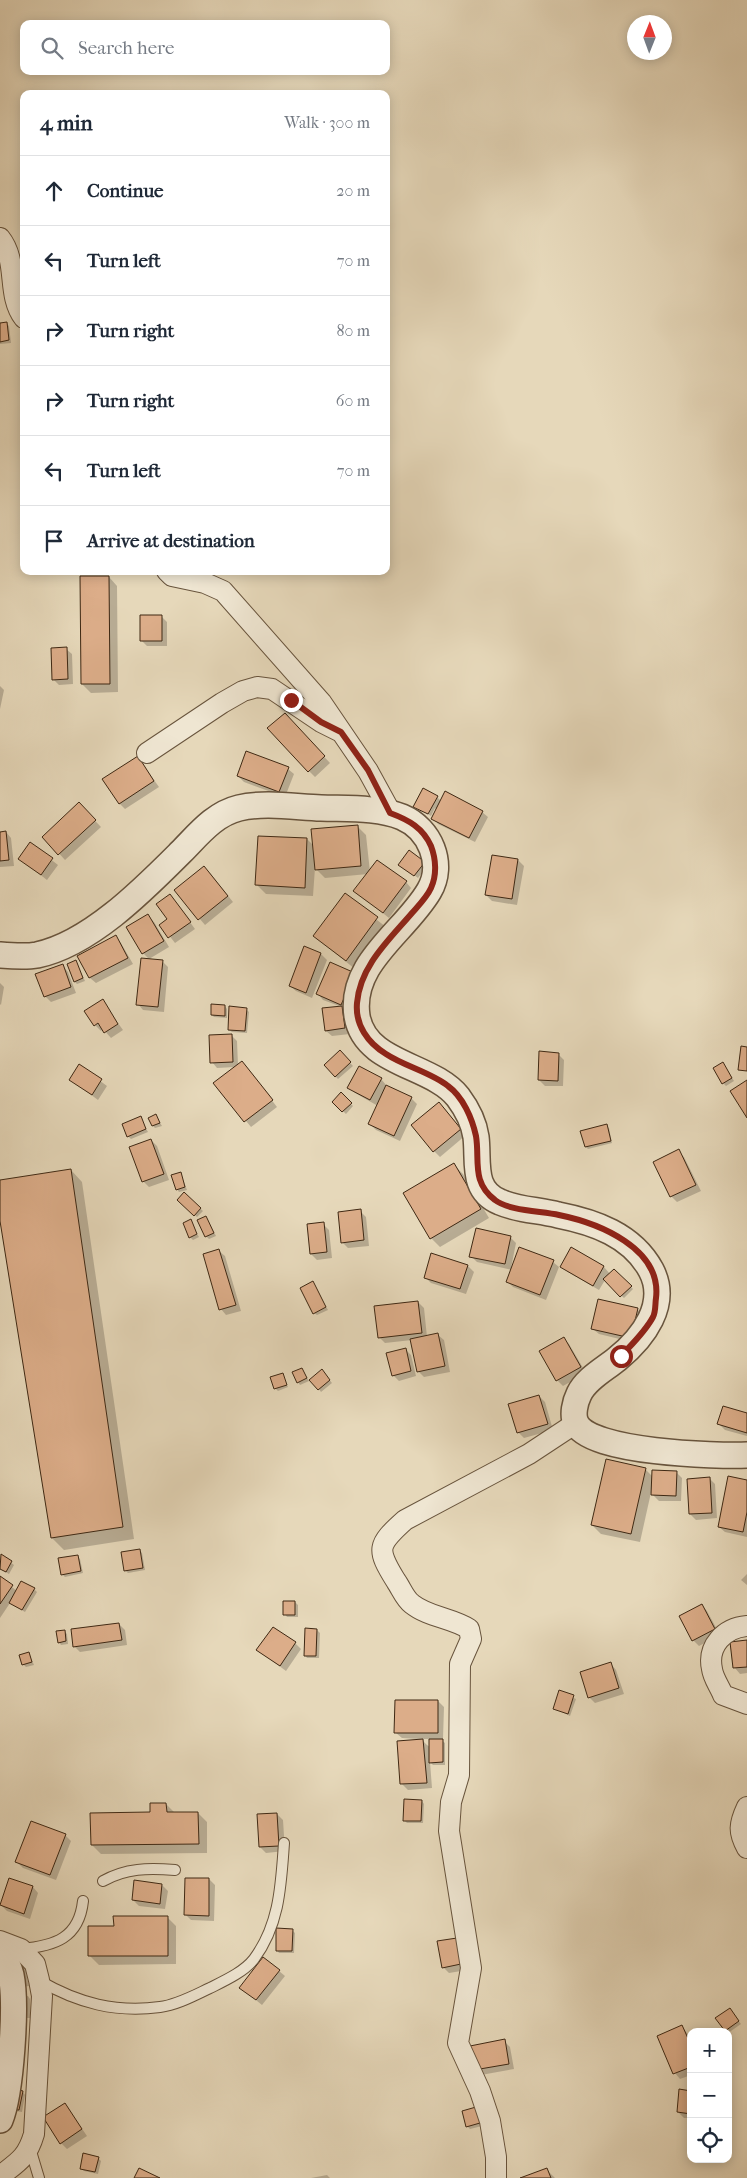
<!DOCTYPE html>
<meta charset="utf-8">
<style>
:root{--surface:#fff;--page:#f6f6f7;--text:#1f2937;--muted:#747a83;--line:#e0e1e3}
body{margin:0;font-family:"IM FELL French Canon",serif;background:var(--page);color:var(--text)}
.controls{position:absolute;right:15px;bottom:15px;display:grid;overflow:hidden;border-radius:10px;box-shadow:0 2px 12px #0003}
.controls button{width:45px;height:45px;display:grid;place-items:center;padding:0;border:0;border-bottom:1px solid var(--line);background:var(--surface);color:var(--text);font:25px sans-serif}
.compass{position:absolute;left:627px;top:15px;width:45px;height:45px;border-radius:50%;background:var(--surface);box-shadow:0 2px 12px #0003;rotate:1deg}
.stop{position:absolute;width:15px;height:15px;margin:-11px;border:4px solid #8f2418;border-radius:50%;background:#fff}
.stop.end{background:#8f2418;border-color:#fff;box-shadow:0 1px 5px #0008}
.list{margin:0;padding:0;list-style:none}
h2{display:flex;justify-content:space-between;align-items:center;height:65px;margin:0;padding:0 20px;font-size:21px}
h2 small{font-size:16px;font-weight:400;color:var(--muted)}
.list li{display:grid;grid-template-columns:32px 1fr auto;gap:15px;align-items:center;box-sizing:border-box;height:70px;padding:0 20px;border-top:1px solid var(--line)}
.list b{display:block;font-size:19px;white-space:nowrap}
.list em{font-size:16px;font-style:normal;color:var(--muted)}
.icon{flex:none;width:28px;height:28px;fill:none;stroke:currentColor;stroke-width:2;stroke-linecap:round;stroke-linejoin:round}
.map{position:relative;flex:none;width:747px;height:2178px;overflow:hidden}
.search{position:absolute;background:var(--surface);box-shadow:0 2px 12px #0003;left:20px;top:20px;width:370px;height:55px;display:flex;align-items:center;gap:12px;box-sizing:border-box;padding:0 18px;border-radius:10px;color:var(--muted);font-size:19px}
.panel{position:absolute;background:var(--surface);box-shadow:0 2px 12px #0003;left:20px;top:90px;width:370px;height:485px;border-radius:10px}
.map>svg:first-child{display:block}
.shadow{fill:#0003;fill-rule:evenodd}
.building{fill:#dcad89;stroke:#3e2813}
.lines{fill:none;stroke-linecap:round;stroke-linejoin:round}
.service-casing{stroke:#68543d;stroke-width:12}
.minor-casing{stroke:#68543d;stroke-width:22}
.tertiary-casing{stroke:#68543d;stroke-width:28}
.service{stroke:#efe6d2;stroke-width:10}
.minor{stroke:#efe6d2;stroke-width:20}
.tertiary{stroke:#efe6d2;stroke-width:25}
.route{stroke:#8f2418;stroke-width:6}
</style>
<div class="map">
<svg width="747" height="2178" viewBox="0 0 747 2178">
<rect width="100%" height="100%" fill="#e6d8ba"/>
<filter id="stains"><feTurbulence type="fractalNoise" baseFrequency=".004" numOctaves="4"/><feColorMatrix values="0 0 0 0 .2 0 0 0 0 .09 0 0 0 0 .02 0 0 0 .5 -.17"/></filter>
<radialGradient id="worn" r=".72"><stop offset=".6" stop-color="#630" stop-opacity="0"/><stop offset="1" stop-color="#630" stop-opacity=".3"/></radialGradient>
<path class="shadow" d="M 6,323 L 9,326 L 11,343 L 0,344 L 0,324 Z
M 109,577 L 117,586 L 118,692 L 91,693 L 82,684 Z
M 161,616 L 167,622 L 167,646 L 147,646 L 141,640 Z
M 66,649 L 72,654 L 73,684 L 59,685 L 53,679 Z
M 0,686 L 4,690 L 0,709 Z
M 290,720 L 330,763 L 315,777 L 309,771 Z
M 138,758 L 159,787 L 125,809 L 119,803 Z
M 288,769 L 294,774 L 285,797 L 244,782 L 238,776 Z
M 437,797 L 441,801 L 482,812 L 488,817 L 475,842 L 438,824 L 433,818 L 437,810 L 435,808 L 431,816 L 414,806 Z
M 79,804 L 101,827 L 65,860 L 44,837 Z
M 357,826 L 366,835 L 370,872 L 406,882 L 411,888 L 389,918 L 355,891 L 368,874 L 325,878 L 315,868 L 313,896 L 266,894 L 257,885 L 307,839 L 314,846 Z
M 6,832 L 11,838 L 14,866 L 0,867 L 0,833 Z
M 31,844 L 58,865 L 47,880 L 20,859 Z
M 518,860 L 524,866 L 517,905 L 492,901 L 486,895 Z
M 424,863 L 427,866 L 418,878 L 403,867 Z
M 210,873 L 233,902 L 205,925 L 176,891 Z
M 170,895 L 195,929 L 175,943 L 161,925 L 169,919 Z
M 345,895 L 386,927 L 355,969 L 314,936 Z
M 148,916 L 154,922 L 169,947 L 149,959 L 143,953 Z
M 115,937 L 121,943 L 133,964 L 96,983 L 90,978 L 79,956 Z
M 304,948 L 321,954 L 327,960 L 312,998 L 296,991 L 290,986 Z
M 162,961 L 168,967 L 164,1012 L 143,1010 L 138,1004 Z
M 76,962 L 85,981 L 77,984 L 75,982 Z
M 63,966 L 68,972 L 76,993 L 51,1002 L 45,996 Z
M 354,974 L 347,1010 L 342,1008 L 348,1013 L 350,1034 L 332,1036 L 326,1031 L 342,1007 L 323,1000 L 318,994 Z
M 0,983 L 4,987 L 1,1005 L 0,1004 Z
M 102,1001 L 123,1030 L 111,1038 L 103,1029 L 101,1031 L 95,1025 Z
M 225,1006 L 227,1009 L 227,1018 L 214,1017 L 212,1015 Z
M 246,1009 L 249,1012 L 247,1033 L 232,1032 L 229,1030 Z
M 231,1035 L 237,1041 L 238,1065 L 247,1068 L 277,1107 L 251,1127 L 215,1083 L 235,1067 L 217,1068 L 212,1062 Z
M 340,1052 L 353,1066 L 338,1079 L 325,1065 Z
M 558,1054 L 564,1060 L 563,1086 L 545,1086 L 539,1080 Z
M 723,1063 L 734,1081 L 726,1086 L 723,1083 Z
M 80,1066 L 107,1086 L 98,1100 L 70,1079 Z
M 359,1068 L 381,1079 L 387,1086 L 411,1098 L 417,1104 L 400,1141 L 376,1130 L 370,1124 L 378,1106 L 355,1093 L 349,1087 Z
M 341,1094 L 353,1106 L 346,1114 L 333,1102 Z
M 445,1109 L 466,1135 L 440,1157 L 434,1151 Z
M 156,1116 L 162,1126 L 155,1128 L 153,1126 Z
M 140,1118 L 148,1132 L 131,1139 L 128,1136 Z
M 606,1126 L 609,1128 L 612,1143 L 588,1149 L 586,1147 Z
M 151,1140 L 157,1146 L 169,1180 L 149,1187 L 143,1181 Z
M 678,1151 L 684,1157 L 701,1191 L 677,1202 L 671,1196 L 654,1162 Z
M 454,1165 L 463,1174 L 489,1218 L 440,1247 L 431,1238 Z
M 71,1170 L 82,1182 L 134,1539 L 64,1550 L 52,1538 L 0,1213 L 0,1182 Z
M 181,1174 L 187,1190 L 179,1192 L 177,1189 Z
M 184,1194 L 203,1211 L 197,1217 L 179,1200 Z
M 360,1211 L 366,1217 L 369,1246 L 348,1248 L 342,1242 Z
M 206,1217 L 216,1236 L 209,1239 L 206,1236 Z
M 190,1221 L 199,1237 L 193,1240 L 190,1237 Z
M 323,1224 L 329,1230 L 332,1258 L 317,1260 L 311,1254 L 308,1225 Z
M 510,1237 L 516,1243 L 511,1268 L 520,1249 L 553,1262 L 559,1267 L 546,1300 L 513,1287 L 507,1281 L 512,1270 L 477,1262 L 471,1256 Z
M 572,1249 L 604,1267 L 610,1274 L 614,1270 L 633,1289 L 624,1298 L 605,1280 L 599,1290 L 568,1272 L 562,1266 Z
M 219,1251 L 225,1256 L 241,1311 L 226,1315 L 221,1309 Z
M 432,1255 L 468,1266 L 474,1272 L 466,1294 L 431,1283 L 425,1277 Z
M 312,1282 L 328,1310 L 317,1315 L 314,1313 Z
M 418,1302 L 424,1308 L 427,1337 L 438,1335 L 444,1340 L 450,1372 L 424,1377 L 418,1371 L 412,1340 L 385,1343 L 379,1337 Z
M 637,1309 L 643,1315 L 636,1343 L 599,1334 L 593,1329 Z
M 564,1339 L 569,1344 L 586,1373 L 563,1386 L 557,1380 L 541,1351 Z
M 405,1349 L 411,1355 L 416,1376 L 399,1381 L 393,1375 Z
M 302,1369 L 309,1381 L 300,1385 L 298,1382 Z
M 324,1373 L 332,1383 L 321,1392 L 319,1389 Z
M 282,1374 L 288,1387 L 278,1391 L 275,1388 Z
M 539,1396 L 545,1402 L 553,1430 L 524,1438 L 518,1432 Z
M 747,1415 L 747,1436 L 725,1430 L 719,1424 Z
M 645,1469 L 653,1477 L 676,1472 L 682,1478 L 681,1501 L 659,1501 L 653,1495 L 652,1488 L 640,1542 L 601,1534 L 592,1525 Z
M 709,1478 L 715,1484 L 717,1518 L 696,1520 L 690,1514 Z
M 747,1481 L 747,1537 L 725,1532 L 719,1527 Z
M 140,1551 L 142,1553 L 145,1570 L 128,1573 L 125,1570 Z
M 2,1556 L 14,1565 L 9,1574 L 0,1569 Z
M 77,1556 L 80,1559 L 83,1573 L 65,1577 L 62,1574 Z
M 747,1574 L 747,1585 L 741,1580 Z
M 0,1578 L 17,1591 L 34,1589 L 37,1592 L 25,1612 L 10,1603 L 0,1618 Z
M 295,1602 L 298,1605 L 298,1617 L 287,1617 L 285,1614 Z
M 702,1605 L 707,1611 L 720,1635 L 699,1646 L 693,1640 L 680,1617 Z
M 119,1624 L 125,1630 L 127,1645 L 80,1652 L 74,1646 Z
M 317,1630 L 320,1633 L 319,1658 L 307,1658 L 305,1655 Z
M 64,1631 L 67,1634 L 68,1644 L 61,1645 L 59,1642 Z
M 747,1642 L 747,1673 L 740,1674 L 735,1668 Z
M 295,1643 L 301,1649 L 286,1671 L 258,1650 Z
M 29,1654 L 34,1665 L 26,1667 L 23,1664 Z
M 611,1664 L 616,1670 L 624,1694 L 595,1703 L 589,1697 Z
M 560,1692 L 576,1699 L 570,1716 L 554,1708 Z
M 438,1701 L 444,1707 L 443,1739 L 440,1739 L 445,1743 L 445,1765 L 433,1765 L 430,1762 L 432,1788 L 408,1790 L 402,1784 L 419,1739 L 402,1738 L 396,1733 ZM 421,1739 L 430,1739 L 430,1747 L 427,1745 Z
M 422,1801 L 424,1804 L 423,1823 L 407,1823 L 404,1820 Z
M 166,1804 L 175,1813 L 198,1813 L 207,1822 L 207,1853 L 101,1854 L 92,1845 Z
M 277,1814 L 283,1820 L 285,1851 L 266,1853 L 260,1847 Z
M 65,1835 L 71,1841 L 56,1880 L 23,1868 L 17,1862 Z
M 209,1879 L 215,1885 L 214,1921 L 191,1920 L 185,1914 Z
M 162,1885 L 168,1891 L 165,1909 L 139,1906 L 133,1900 Z
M 33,1887 L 38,1893 L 30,1919 L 7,1911 L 1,1905 Z
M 167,1917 L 176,1926 L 176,1964 L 99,1965 L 90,1956 L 115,1927 Z
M 292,1930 L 295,1933 L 294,1953 L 279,1953 L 277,1950 Z
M 456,1939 L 467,1970 L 449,1973 L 443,1967 Z
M 14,1962 L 24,1963 L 29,1986 L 22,1987 Z
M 279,1971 L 285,1976 L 262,2005 L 247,1993 Z
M 20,1996 L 28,1996 L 30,1999 L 30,2018 L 22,2018 Z
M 732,2012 L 741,2024 L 728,2033 L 717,2019 Z
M 682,2026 L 691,2039 L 691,2075 L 680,2079 L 675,2073 Z
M 504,2041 L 510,2047 L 514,2069 L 481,2075 L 471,2047 Z
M 23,2092 L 25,2095 L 22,2112 L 16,2111 L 14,2109 Z
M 691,2092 L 691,2118 L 684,2118 L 678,2112 Z
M 65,2104 L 87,2136 L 67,2149 L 61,2143 Z
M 475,2109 L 482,2126 L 470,2129 L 467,2126 Z
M 98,2158 L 101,2161 L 98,2174 L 84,2171 L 81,2168 Z
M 546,2169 L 555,2178 L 523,2178 Z
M 327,2175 L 330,2178 L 311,2178 Z"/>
<path class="building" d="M 7,322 L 9,340 L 0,342 L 0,323 Z
M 80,576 L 109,576 L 110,684 L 81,684 Z
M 140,615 L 162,615 L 162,641 L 140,641 Z
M 67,647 L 68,679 L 52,680 L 51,648 Z
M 285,713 L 325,756 L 308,772 L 267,728 Z
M 246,751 L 289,767 L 279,792 L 237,776 Z
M 138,756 L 154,781 L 119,804 L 102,779 Z
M 423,788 L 438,796 L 428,814 L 413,807 Z
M 445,791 L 483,811 L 469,838 L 431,819 Z
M 79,802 L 96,820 L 58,855 L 42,837 Z
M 358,825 L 361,866 L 315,870 L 311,829 Z
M 6,831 L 9,860 L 0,861 L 0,832 Z
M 258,836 L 307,838 L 305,888 L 255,885 Z
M 30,842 L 53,858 L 41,875 L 18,859 Z
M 409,850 L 425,862 L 414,876 L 398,865 Z
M 492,855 L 518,859 L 512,899 L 485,895 Z
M 377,860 L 407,881 L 383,913 L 353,891 Z
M 204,866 L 228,896 L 198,920 L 174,890 Z
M 345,893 L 378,917 L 346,961 L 313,936 Z
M 170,894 L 191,922 L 168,938 L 159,925 L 167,919 L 156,904 Z
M 148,914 L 164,941 L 142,954 L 126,927 Z
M 116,935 L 128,958 L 89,978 L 77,956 Z
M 304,946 L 321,953 L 306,993 L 289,986 Z
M 141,958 L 163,960 L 158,1007 L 136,1005 Z
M 76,960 L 83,978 L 74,982 L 67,964 Z
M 330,962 L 355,973 L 341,1005 L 316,994 Z
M 63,964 L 71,987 L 44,997 L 35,974 Z
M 103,999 L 118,1024 L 104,1033 L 98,1023 L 94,1026 L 84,1011 Z
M 211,1004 L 225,1005 L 225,1016 L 211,1015 Z
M 229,1006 L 247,1008 L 245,1031 L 228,1030 Z
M 342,1006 L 345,1028 L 325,1031 L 322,1008 Z
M 232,1034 L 233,1062 L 210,1063 L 209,1035 Z
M 741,1046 L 747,1047 L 747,1071 L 738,1070 Z
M 340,1050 L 351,1062 L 335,1077 L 324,1065 Z
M 539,1051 L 559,1053 L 558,1081 L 538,1080 Z
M 242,1061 L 273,1100 L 244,1122 L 213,1083 Z
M 723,1062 L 732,1078 L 722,1084 L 713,1068 Z
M 79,1064 L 102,1079 L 92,1095 L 69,1080 Z
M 359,1066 L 382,1078 L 370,1100 L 347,1088 Z
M 747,1080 L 747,1118 L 730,1091 Z
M 386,1085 L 412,1097 L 394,1136 L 368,1124 Z
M 341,1092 L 352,1103 L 342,1112 L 332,1102 Z
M 439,1102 L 461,1129 L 433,1152 L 411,1125 Z
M 156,1114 L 160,1123 L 152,1126 L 148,1118 Z
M 141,1116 L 146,1129 L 127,1137 L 122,1124 Z
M 607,1124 L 611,1141 L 585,1147 L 580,1131 Z
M 151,1139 L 164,1174 L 142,1182 L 129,1147 Z
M 679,1149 L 696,1185 L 670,1197 L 653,1162 Z
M 454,1163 L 481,1209 L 430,1239 L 403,1193 Z
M 71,1169 L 123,1527 L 51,1538 L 0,1221 L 0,1180 Z
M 181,1172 L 185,1187 L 176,1190 L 171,1175 Z
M 184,1192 L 201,1208 L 194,1216 L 177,1200 Z
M 361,1209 L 364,1240 L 341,1243 L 338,1212 Z
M 206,1216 L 214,1233 L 205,1237 L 197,1220 Z
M 191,1219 L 197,1234 L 189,1238 L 183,1223 Z
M 324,1222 L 327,1252 L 310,1254 L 307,1224 Z
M 476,1228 L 511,1236 L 505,1264 L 469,1257 Z
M 519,1247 L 554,1260 L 540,1295 L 506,1282 Z
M 571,1247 L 604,1266 L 593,1286 L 560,1267 Z
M 219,1249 L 236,1305 L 219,1310 L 203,1254 Z
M 431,1253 L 468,1265 L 460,1289 L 424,1278 Z
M 614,1269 L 632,1286 L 620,1297 L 603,1279 Z
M 313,1281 L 326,1307 L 313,1314 L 300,1288 Z
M 598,1299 L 638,1308 L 631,1338 L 591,1329 Z
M 418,1301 L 422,1333 L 378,1338 L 374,1306 Z
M 438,1333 L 445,1366 L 417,1372 L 410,1339 Z
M 564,1337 L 581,1367 L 556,1381 L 539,1351 Z
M 406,1348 L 411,1371 L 392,1376 L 386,1353 Z
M 302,1368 L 307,1378 L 297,1383 L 292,1372 Z
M 322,1369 L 330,1380 L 318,1390 L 309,1380 Z
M 283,1373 L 287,1385 L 274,1389 L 270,1377 Z
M 539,1395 L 548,1424 L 517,1433 L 508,1404 Z
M 723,1406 L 747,1413 L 747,1433 L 717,1424 Z
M 606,1459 L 646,1468 L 631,1534 L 591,1525 Z
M 652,1470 L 677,1471 L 676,1496 L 651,1495 Z
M 728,1476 L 747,1480 L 747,1512 L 743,1532 L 718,1527 Z
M 710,1477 L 712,1513 L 689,1514 L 687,1479 Z
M 140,1549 L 143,1568 L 124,1571 L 121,1552 Z
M 1,1554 L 12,1561 L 6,1572 L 0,1569 Z
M 78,1555 L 81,1571 L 61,1575 L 58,1558 Z
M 0,1576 L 13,1585 L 0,1604 Z
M 21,1581 L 35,1588 L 22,1610 L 9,1603 Z
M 283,1601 L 295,1601 L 295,1615 L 283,1615 Z
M 702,1604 L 715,1629 L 692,1641 L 679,1616 Z
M 119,1623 L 122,1640 L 73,1647 L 71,1629 Z
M 273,1627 L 296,1642 L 280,1666 L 256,1650 Z
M 305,1628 L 317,1629 L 316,1656 L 304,1656 Z
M 65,1630 L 66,1641 L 58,1643 L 56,1631 Z
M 747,1640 L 747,1667 L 733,1668 L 730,1642 Z
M 29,1652 L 32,1662 L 22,1665 L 19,1655 Z
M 611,1662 L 619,1688 L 588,1698 L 580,1672 Z
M 559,1690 L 574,1695 L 568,1714 L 553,1709 Z
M 395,1700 L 438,1700 L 438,1733 L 394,1733 Z
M 423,1739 L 427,1783 L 400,1784 L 397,1741 Z
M 429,1739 L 443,1739 L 443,1762 L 429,1763 Z
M 404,1799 L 422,1800 L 421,1821 L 403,1821 Z
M 150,1803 L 166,1803 L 167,1812 L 198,1812 L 199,1844 L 91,1845 L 90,1813 L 150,1812 Z
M 277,1813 L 279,1846 L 259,1847 L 257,1814 Z
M 31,1821 L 66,1834 L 50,1875 L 15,1862 Z
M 9,1878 L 33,1886 L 24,1914 L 0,1905 Z
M 185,1878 L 209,1878 L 209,1916 L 184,1915 Z
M 134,1880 L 162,1884 L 160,1904 L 132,1900 Z
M 113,1916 L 168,1916 L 168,1956 L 88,1956 L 88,1926 L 114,1926 Z
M 276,1928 L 293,1929 L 292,1951 L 276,1951 Z
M 457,1938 L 461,1964 L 442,1968 L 437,1941 Z
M 263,1957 L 280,1970 L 256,2000 L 239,1988 Z
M 730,2008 L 739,2021 L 725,2031 L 715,2018 Z
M 682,2025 L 691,2045 L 691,2067 L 673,2074 L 657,2036 Z
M 505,2039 L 509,2064 L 474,2070 L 470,2046 Z
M 16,2089 L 23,2091 L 19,2110 L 12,2109 Z
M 679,2089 L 691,2091 L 691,2114 L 677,2112 Z
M 65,2103 L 82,2129 L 60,2144 L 43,2117 Z
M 476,2107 L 480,2123 L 466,2127 L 462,2111 Z
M 83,2153 L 99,2157 L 95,2172 L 80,2169 Z
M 139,2168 L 160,2178 L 134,2178 Z
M 547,2168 L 551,2178 L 520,2178 Z"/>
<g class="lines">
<defs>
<path id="service" d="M 103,1881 C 126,1868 148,1868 175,1870
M 21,1949 C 55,1946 79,1938 83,1901
M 40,1981 C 78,2003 116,2013 160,2007 C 177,2005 195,1995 210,1988 C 224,1981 244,1972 254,1959 C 280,1924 281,1884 284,1843
M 30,2148 L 39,2178"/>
<path id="minor" d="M 0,238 C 19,262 6,294 24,318
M 167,571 L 172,576 L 205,583 L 223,591 L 321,702 L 368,771 L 391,813
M 147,753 L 222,703 L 243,691 L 257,687 L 272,689 L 321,722 L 339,731
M 747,1626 C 724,1628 707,1646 712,1669 C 713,1678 720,1687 723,1695 L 747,1704
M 747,1807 C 739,1824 738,1832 747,1848
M 0,1941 L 21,1949 L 35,1964 L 39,1980 L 42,1996 L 34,2134 C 27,2158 18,2162 0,2176
M 496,2178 L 496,2157 L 490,2121 L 480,2091 L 458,2043 L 471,1968 L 449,1831 L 451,1802 L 459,1775 L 460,1664 L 471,1639 L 469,1629 C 452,1618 428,1617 412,1604 C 405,1599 401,1588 396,1581 C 376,1549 377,1545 405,1520 L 529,1454 L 576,1423"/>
<path id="tertiary" d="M 0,955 C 12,956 26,957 37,955 C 90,944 144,889 181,852 C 198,835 214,814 239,808 C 264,802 295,807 321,808 C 346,809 378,807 402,817 C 430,829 445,864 429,891 C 405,932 349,963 357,1016 C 365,1065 432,1064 458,1097 C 467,1109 474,1123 476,1137 C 479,1162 471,1190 500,1202 C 518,1210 539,1210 558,1215 C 594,1222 632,1235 651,1270 C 669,1304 643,1338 617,1359 C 605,1369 586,1379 579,1394 C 575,1402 572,1415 576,1423 C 589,1453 717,1456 747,1455
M 0,1951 C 5,1959 9,1966 11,1975 C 17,2004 11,2093 0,2120"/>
</defs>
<use href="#service" class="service-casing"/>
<use href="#minor" class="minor-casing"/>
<use href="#tertiary" class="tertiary-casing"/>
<use href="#service" class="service"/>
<use href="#minor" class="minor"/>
<use href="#tertiary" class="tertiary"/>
</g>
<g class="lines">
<path class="route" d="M 291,700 L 321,722 L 341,732 L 368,770 L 390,813 C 409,820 423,828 431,846 C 436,859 437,875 431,888 C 427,897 419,905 412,913 C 389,940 360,966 357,1003 C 355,1025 368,1043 386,1054 C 404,1066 432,1073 448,1086 C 463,1097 472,1118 476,1136 C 480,1160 471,1182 495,1200 C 509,1211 541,1211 559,1215 C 598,1223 662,1248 656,1298 C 655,1304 656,1311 653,1317 C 645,1332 632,1344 621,1356"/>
</g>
<rect width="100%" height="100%" filter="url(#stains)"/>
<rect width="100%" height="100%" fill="url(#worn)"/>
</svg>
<div class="controls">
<button>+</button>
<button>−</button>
<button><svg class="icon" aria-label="locate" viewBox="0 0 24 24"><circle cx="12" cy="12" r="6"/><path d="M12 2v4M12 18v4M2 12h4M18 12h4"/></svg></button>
</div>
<svg class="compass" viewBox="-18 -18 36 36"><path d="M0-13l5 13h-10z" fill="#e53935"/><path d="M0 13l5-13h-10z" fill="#747a83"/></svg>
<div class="stop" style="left:621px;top:1356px"></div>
<div class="stop end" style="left:291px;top:700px"></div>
<div class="search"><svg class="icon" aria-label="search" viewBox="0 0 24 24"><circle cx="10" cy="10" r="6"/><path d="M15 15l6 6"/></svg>Search here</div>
<section class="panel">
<h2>4 min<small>Walk · 300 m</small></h2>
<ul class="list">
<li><svg class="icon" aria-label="ahead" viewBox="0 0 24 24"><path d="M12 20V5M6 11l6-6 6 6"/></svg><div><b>Continue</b></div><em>20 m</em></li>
<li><svg class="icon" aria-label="left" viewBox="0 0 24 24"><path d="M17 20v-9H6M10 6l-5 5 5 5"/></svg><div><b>Turn left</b></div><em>70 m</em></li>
<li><svg class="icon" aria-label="right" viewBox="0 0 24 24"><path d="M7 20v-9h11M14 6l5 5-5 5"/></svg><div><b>Turn right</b></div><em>80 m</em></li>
<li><svg class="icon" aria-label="right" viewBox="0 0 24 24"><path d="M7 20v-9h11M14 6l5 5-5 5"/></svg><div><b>Turn right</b></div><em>60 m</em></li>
<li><svg class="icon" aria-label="left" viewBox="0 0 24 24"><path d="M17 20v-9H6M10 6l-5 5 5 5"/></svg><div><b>Turn left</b></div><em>70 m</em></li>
<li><svg class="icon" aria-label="arrive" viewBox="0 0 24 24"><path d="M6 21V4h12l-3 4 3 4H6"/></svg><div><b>Arrive at destination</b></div></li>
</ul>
</section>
</div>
